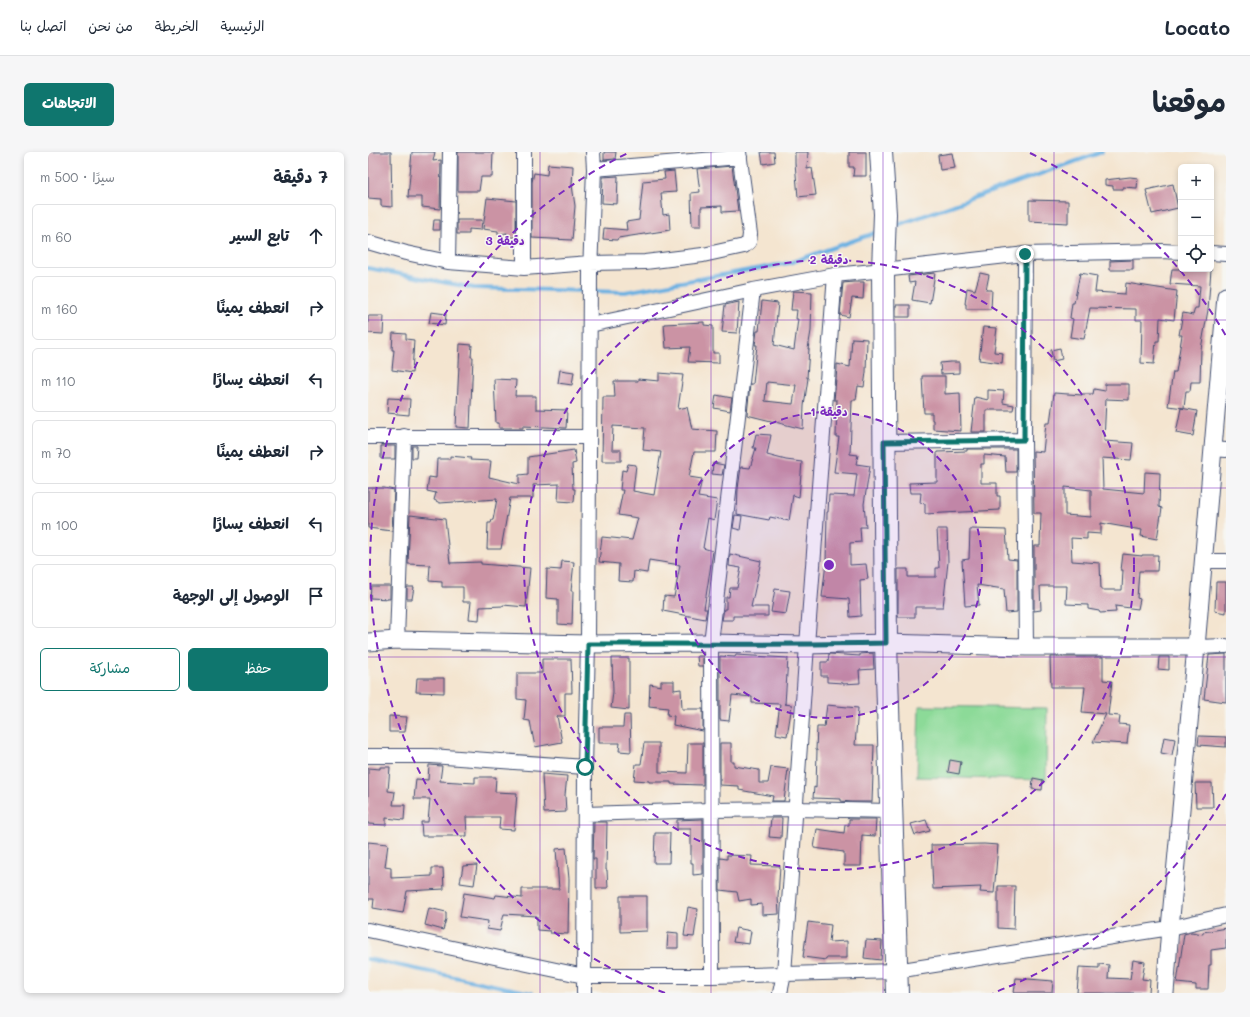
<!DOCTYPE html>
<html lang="ar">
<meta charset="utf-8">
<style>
:root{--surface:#fff;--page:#f6f6f7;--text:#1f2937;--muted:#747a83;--line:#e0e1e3;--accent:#0f766e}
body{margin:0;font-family:Mali,"Playpen Sans Arabic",sans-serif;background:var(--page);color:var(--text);direction:rtl}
.controls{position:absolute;right:12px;top:12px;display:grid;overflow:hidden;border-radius:6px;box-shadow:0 2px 6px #0003}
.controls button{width:36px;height:36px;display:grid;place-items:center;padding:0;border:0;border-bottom:1px solid var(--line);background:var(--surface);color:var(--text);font:20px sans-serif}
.stop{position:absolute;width:12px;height:12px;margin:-9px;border:3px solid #0f766e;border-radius:50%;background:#fff}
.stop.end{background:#0f766e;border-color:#fff;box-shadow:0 1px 4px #0008}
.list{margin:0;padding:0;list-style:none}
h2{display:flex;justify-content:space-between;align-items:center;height:52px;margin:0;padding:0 16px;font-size:17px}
h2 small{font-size:13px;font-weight:400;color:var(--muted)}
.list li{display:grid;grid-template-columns:26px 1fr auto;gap:12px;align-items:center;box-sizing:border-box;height:64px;margin:0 8px 8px;padding:0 8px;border:1px solid var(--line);border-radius:6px}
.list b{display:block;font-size:15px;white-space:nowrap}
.list em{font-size:13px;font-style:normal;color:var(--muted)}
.actions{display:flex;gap:8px;padding:12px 16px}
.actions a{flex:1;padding:9px 0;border:1px solid var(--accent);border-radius:6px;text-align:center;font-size:14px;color:var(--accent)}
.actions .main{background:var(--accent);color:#fff}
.icon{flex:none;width:22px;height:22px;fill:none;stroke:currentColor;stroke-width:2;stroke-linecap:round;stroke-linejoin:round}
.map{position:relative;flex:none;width:858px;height:841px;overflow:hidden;direction:ltr;border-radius:6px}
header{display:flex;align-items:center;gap:24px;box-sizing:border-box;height:56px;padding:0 20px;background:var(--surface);border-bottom:1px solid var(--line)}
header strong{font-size:19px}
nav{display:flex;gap:22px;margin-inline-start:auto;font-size:14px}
.intro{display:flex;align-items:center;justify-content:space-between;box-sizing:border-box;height:96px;padding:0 24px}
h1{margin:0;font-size:28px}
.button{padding:10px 18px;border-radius:6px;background:var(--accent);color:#fff;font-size:14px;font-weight:700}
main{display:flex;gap:24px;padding:0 24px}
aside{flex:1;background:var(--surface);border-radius:6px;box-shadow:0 2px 6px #0003}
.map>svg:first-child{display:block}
.green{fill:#8cda98;stroke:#54847b}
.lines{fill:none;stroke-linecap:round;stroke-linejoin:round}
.stream{stroke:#6cb1e2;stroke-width:4}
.building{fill:#cb93a4;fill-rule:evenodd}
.minor-casing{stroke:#3c4a6f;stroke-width:16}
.tertiary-casing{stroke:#3c4a6f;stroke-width:19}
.primary-casing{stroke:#3c4a6f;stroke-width:24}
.minor{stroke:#fff;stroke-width:14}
.tertiary{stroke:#fff;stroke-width:17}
.primary{stroke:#fff;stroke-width:22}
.route{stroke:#0f766e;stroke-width:5}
.grid{fill:none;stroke:#7b2cbf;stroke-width:1;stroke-opacity:0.55}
.ring{fill:none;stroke:#7b2cbf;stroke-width:2;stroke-dasharray:7 5}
.centre{fill:#7b2cbf;stroke:#f6f6f2;stroke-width:2}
.ring-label{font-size:12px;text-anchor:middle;font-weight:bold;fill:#7b2cbf;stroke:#f6f6f2;stroke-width:3;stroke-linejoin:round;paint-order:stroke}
</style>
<header>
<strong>Locato</strong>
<nav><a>الرئيسية</a><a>الخريطة</a><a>من نحن</a><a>اتصل بنا</a></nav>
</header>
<div class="intro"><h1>موقعنا</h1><a class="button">الاتجاهات</a></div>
<main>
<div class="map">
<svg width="858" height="841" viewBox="0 0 858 841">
<rect width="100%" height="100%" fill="#f6f6f2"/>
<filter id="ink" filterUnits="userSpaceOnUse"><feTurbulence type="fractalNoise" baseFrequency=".025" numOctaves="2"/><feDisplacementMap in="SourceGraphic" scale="8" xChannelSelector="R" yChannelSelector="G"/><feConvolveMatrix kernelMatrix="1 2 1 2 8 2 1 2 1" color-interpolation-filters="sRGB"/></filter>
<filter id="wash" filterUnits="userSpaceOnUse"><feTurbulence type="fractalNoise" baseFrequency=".012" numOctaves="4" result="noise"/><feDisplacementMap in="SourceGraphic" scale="16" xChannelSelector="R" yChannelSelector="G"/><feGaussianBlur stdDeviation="0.9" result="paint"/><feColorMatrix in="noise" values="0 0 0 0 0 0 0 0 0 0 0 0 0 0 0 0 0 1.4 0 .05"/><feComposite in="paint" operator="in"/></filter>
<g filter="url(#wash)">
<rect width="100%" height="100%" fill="#f4e5d0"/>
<path class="green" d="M 551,554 L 679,556 L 678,628 L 549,625 Z"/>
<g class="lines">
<path class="stream" d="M 524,75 L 734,0
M 0,116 L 106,136 L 257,140 L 421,111 L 510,80
M 0,807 L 164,841"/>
</g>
<g id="blocks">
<path class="building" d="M 0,0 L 23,0 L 24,55 L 13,54 L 13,47 L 0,46 Z
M 44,0 L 67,0 L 65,9 L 73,8 L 72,57 L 54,55 L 54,45 L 40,45 Z
M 90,0 L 125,0 L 124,25 L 113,25 L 111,39 L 90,39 Z
M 236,0 L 248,0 L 247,7 L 236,8 Z
M 393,0 L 406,0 L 407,10 L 395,12 Z
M 427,0 L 440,0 L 439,17 L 444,16 L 448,43 L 430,45 L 427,11 Z
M 481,0 L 498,0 L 498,24 L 485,24 L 486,15 L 481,15 Z
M 584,1 L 587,16 L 572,18 L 570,3 Z
M 180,12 L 205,14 L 204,33 L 207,54 L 204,88 L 164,86 L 164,30 L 166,21 L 179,23 Z
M 364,14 L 370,59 L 354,60 L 354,54 L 333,55 L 333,74 L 324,74 L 323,41 L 332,40 L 329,17 Z
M 306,19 L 308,40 L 293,41 L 295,63 L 301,62 L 302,78 L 250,86 L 249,88 L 235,87 L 236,76 L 259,78 L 258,70 L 271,68 L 275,29 L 297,27 L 296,20 Z
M 250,24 L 249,52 L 234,51 L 235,25 Z
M 762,25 L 770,26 L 769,36 L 755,35 L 755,37 L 745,37 L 745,34 L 737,33 L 737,28 Z
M 805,32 L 810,56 L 784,62 L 778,38 Z
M 119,46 L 148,49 L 148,85 L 139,85 L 139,81 L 130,82 L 130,79 L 115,77 Z
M 661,48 L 700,49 L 700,71 L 661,69 Z
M 66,68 L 72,68 L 72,78 L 65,78 Z
M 89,68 L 114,68 L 113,78 L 101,77 L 101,82 L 89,82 Z
M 765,108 L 765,118 L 742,118 L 742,109 Z
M 804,117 L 843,117 L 840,158 L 833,197 L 832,230 L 823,230 L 822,239 L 818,239 L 816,256 L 800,254 L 805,220 L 808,220 L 814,183 L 811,183 L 815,161 L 825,163 L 827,156 L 830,156 L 832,134 L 802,132 Z
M 567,121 L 562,151 L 544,148 L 547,130 L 541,131 L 540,124 Z
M 612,121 L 621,123 L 618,138 L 624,138 L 623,157 L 598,157 L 598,152 L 597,152 L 599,136 L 607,138 Z
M 712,121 L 729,124 L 727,140 L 757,142 L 758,131 L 809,139 L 806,168 L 792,166 L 791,189 L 788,189 L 786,212 L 773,211 L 774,168 L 768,168 L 768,157 L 722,156 L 716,187 L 702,185 L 705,167 L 702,166 L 704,151 L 706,151 Z
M 486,130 L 496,130 L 495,147 L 484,146 L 481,165 L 472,163 L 475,131 Z
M 425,139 L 444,140 L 443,179 L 440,197 L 441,197 L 439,226 L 440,226 L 436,254 L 435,277 L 379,263 L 382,232 L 385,232 L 389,193 L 387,193 L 389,179 L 391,179 L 394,149 L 410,151 L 406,193 L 426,198 L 430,167 L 428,167 L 429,158 L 423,158 ZM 399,230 L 428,233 L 425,252 L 397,249 Z
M 371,150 L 369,181 L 354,180 L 357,153 Z
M 528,153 L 542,153 L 542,165 L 528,165 Z
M 63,160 L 78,162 L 77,173 L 61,171 Z
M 0,164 L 16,164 L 15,182 L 0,181 Z
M 336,170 L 336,173 L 345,174 L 345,201 L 351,201 L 351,211 L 320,210 L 322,195 L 298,196 L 296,172 Z
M 615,175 L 629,176 L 626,200 L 635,201 L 634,211 L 611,208 Z
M 25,181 L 38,182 L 38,187 L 46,188 L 44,221 L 24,218 L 26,198 L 24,198 Z
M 484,186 L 499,187 L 498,220 L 496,235 L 490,234 L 488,248 L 484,248 L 482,302 L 490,303 L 488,312 L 502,314 L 496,352 L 498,375 L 492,375 L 493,390 L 482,391 L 482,413 L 498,412 L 500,427 L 492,428 L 493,464 L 482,465 L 481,447 L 454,445 L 458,411 L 459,360 L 460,360 L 461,343 L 486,344 L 489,322 L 466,320 L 471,285 L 468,285 L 469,248 L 466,248 L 469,216 L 469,212 L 482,215 Z
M 92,192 L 104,193 L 103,205 L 105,205 L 102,276 L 88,275 Z
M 692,196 L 694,207 L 685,209 L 683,198 Z
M 582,210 L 591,210 L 591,221 L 573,222 L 572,211 Z
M 192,218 L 206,220 L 204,233 L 190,231 Z
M 291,221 L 315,223 L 310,257 L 319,255 L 324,277 L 349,279 L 348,300 L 326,300 L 321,325 L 334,327 L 330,345 L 349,348 L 346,368 L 340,366 L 335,396 L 345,399 L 336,457 L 339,457 L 337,467 L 295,459 L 296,444 L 306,445 L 312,413 L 281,408 L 279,421 L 266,419 L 265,430 L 250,429 L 251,412 L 231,410 L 234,385 L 264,388 L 270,366 L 250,363 L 255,338 L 252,338 L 254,318 L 258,319 L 260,312 L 268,313 L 265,339 L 286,343 L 293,300 L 275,298 L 277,276 L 245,274 L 244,298 L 253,298 L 253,309 L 234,309 L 235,245 L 247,245 L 246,229 L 270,229 L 270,227 L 291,229 Z
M 554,224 L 577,224 L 577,242 L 592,241 L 593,279 L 565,277 L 565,268 L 564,268 L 564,261 L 556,261 Z
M 126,227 L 148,228 L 147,244 L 168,244 L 168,257 L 199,258 L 198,276 L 155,274 L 155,276 L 131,276 L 131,271 L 128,271 Z
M 737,232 L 761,232 L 761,248 L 738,247 L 736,289 L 765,291 L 763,308 L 734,306 L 735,337 L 776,341 L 777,320 L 792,321 L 791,355 L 794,356 L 789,387 L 773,384 L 774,378 L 733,371 L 733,382 L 719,381 L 719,387 L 703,386 L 704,409 L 732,411 L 733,438 L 754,438 L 755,418 L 753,418 L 755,402 L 774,404 L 774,403 L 790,403 L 789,419 L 771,419 L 769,446 L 772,447 L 770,457 L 747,454 L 748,460 L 732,461 L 731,459 L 720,457 L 720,453 L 698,452 L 699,434 L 672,434 L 673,458 L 666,459 L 666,394 L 672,394 L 673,361 L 666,361 L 665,299 L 675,300 L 678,271 L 682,271 L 686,241 L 714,243 L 714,242 L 725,242 L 726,237 L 737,239 ZM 697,335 L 723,338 L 723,365 L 697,363 Z
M 620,238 L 636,239 L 635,251 L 646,253 L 645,258 L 618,258 L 618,280 L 603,280 L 607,245 L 620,248 Z
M 348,243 L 364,246 L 362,259 L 346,256 Z
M 20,246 L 42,247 L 41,263 L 19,261 Z
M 813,256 L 829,259 L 825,284 L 808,281 Z
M 388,282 L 403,283 L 399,303 L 418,308 L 434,310 L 431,345 L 425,343 L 421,369 L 402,365 L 401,368 L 369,362 L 370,337 L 373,315 L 382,316 L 388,296 L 385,296 Z
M 13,294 L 27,294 L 27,307 L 13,307 Z
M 44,294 L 49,294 L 48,306 L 44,306 Z
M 599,297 L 648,297 L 648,320 L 638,320 L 637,305 L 616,303 L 616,312 L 613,312 L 613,331 L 629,331 L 629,344 L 632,344 L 632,358 L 557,362 L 557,352 L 552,351 L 553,341 L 542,341 L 541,331 L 569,330 L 569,300 L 599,299 Z
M 206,298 L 208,311 L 204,312 L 205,337 L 207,337 L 206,350 L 190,349 L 191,332 L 165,333 L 165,346 L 142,346 L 133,397 L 119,397 L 120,371 L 123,371 L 124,368 L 125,368 L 129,347 L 72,351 L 66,348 L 68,341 L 59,339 L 61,325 L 68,326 L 69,307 L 82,307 L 82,304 L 103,306 L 102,308 L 123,309 L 121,325 L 151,332 L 151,323 L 160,322 L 160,305 Z
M 345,311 L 356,313 L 354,323 L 344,322 Z
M 0,336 L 16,336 L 26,338 L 24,379 L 0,376 Z
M 42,363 L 77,367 L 82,411 L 113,410 L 113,412 L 162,416 L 158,455 L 135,453 L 135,454 L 112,455 L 111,468 L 101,467 L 103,450 L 95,450 L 95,435 L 74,435 L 74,430 L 61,429 L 62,413 L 40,412 Z
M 367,363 L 374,364 L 372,378 L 365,376 Z
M 569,377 L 579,377 L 580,410 L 575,455 L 547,455 L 547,465 L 530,465 L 530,417 L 540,417 L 540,425 L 568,425 L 568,416 L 571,416 Z
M 602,377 L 638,378 L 640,407 L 649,408 L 649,460 L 638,461 L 636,437 L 609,433 L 611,453 L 597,454 L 594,408 L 601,407 Z
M 362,402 L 393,409 L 383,455 L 400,455 L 400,464 L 365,464 L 365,468 L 354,468 L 356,457 L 358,457 L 358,445 L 361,445 L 362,436 L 369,436 L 373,416 L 361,414 Z
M 194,409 L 206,410 L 203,439 L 205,439 L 204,473 L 190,472 L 190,447 L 178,446 L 179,417 L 193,418 Z
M 848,430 L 858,430 L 858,461 L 847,459 Z
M 3,434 L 22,434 L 22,447 L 2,446 Z
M 39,435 L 46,435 L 44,447 L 39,447 Z
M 407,437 L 422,439 L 418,462 L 403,460 Z
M 505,501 L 506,517 L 491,518 L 492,531 L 475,532 L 475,531 L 459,530 L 459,524 L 453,524 L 453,510 L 460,510 L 461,502 L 492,504 L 492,502 Z
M 858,502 L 858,550 L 836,547 L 841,503 Z
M 368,503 L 420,506 L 417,552 L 416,552 L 424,553 L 419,584 L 408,582 L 412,552 L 384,551 L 384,545 L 364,543 L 361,569 L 352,568 L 352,504 L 367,505 Z
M 329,504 L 335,504 L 335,514 L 330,514 Z
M 682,505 L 735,505 L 735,528 L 744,529 L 740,563 L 752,564 L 751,572 L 761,573 L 759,592 L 725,590 L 738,562 L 714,560 L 717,535 L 683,535 Z
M 791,505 L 801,505 L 801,518 L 790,517 Z
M 244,506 L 261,506 L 261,558 L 243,556 L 245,540 Z
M 174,507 L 203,507 L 204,541 L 197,541 L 197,564 L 189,564 L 194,590 L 167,595 L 162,569 L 156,568 L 158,548 L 149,547 L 149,521 L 174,521 Z
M 49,526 L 76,526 L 76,541 L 48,540 Z
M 293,529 L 306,529 L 306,538 L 313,537 L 314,557 L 335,557 L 335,579 L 305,573 L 306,564 L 299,563 L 300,556 L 281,554 L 282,532 L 293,534 Z
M 459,553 L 490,556 L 487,593 L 506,593 L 504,650 L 483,650 L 473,649 L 473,647 L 445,646 L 446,635 L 448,636 L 449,598 L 448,598 L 449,575 L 456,575 Z
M 256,563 L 262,563 L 263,600 L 251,599 L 252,591 L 231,591 L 231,575 L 255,575 Z
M 21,564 L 39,565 L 37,580 L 21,580 Z
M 831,584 L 858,585 L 858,595 L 830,593 Z
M 796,585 L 807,587 L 804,603 L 793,601 Z
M 276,591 L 291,591 L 291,620 L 319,621 L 320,591 L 335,591 L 335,633 L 303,632 L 303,630 L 281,630 L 281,629 L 266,628 L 268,612 L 273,612 Z
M 352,591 L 363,591 L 363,610 L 366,610 L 366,614 L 391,618 L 391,631 L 400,631 L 403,615 L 420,617 L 416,649 L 404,649 L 405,644 L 371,638 L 371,634 L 352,633 Z
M 582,608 L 593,610 L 591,622 L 580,620 Z
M 61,613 L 74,614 L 72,629 L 107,631 L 107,625 L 128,625 L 127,640 L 149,641 L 146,678 L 131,677 L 132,665 L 98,665 L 99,684 L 54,684 L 53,670 L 60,670 L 62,647 L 46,647 L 48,627 L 60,628 Z
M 12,615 L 22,615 L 20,639 L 27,640 L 25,653 L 37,653 L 36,668 L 18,666 L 18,673 L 0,672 L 0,616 L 12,617 Z
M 174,622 L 199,624 L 197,643 L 198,660 L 176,661 Z
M 665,626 L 675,628 L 674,638 L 664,637 Z
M 827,631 L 844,631 L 845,655 L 828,655 Z
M 403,666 L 414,666 L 413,686 L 401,685 Z
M 333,667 L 335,667 L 335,722 L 325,723 L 325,711 L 323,711 L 323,677 L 309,677 L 309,668 Z
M 481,667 L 508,667 L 507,684 L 494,683 L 493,714 L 476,714 L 476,700 L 446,696 L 449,677 L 476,681 L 477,673 L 481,673 Z
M 558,668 L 562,679 L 547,683 L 543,672 Z
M 226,670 L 239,670 L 238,718 L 239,718 L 240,736 L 228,736 L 228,707 L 225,707 Z
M 287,681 L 302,681 L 301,711 L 286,711 Z
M 0,690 L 20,692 L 17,715 L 23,716 L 23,726 L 64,724 L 64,716 L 75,716 L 76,737 L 39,739 L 35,761 L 5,756 L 6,747 L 0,747 Z
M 616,692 L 630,693 L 626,741 L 612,740 L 613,735 L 565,737 L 563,693 Z
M 198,696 L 201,727 L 200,782 L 182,781 L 182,779 L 169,778 L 169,764 L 136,762 L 132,779 L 119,777 L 120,769 L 92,765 L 96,741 L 127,746 L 128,743 L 154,746 L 154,737 L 191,737 L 188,697 Z
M 359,703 L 384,704 L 383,713 L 412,714 L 410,745 L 411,762 L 394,763 L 394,752 L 383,753 L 383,747 L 371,749 L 369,740 L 352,738 L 352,706 L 359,707 Z
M 109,713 L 106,733 L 92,731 L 95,714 Z
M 630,734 L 647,734 L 646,777 L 630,776 Z
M 252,744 L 279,744 L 279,779 L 252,780 Z
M 320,755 L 330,757 L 326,785 L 316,784 Z
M 61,756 L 78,760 L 78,767 L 75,778 L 57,773 Z
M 440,770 L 463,773 L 461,790 L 479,789 L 479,806 L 458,806 L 458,808 L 435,805 Z
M 368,776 L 383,779 L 381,792 L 365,790 Z
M 858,776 L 858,796 L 843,798 L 843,813 L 841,813 L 840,837 L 828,837 L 828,833 L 809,831 L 816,782 L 823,780 L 835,782 L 835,780 Z
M 300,780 L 310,781 L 310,796 L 299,796 Z
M 498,788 L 514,789 L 513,808 L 496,806 Z
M 765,808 L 777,810 L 774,827 L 782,828 L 781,841 L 709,841 L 711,815 L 731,816 L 731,812 L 741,813 L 740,826 L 762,827 Z
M 648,826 L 685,829 L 684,841 L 646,841 Z"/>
</g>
</g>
<g filter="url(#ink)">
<use href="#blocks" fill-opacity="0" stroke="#3c4a6f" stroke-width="1"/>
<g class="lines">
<defs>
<path id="minor" d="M 156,0 L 156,116
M 226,17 L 372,5
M 0,90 L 38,101 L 80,110 L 156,116 L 222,111 L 277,110 L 335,103 L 376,94 L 381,90 L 382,82 L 371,0
M 843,101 L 858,102
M 657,102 L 656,288 L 658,495
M 80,110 L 82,0
M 222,173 L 385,138 L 467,123 L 515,118 L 657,102 L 794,99 L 813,100
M 0,285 L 220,285
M 516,290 L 656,288
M 845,297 L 858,298
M 836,409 L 858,409
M 29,488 L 36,284
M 828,495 L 858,494
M 0,604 L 63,604 L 217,615
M 217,662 L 343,658 L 428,657 L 523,659
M 0,778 L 216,824 L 344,824 L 528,819 L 802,776 L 858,763
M 344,824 L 343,491 L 385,138
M 216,841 L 217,615 L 220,492 L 222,120 L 226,17 L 225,0
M 412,841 L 416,822 L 439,493 L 467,123"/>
<path id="tertiary" d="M 0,490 L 29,488 L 220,492 L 343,491 L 439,493 L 518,491 L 658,495 L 828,495
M 797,841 L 802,776 L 828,495 L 858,144"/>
<path id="primary" d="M 513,0 L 517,62 L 515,118 L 518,491 L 529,841"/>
</defs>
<use href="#minor" class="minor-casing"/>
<use href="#tertiary" class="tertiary-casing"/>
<use href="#primary" class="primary-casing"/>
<use href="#minor" class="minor"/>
<use href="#tertiary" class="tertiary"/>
<use href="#primary" class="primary"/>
</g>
</g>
<g class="lines" filter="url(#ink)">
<path class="route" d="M 217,615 L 220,492 C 319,492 419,493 518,491 L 516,290 L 656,288 L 657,102"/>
</g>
<path class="grid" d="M 172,0 L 172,841M 343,0 L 343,841M 515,0 L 515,841M 686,0 L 686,841M 0,168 L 858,168M 0,336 L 858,336M 0,505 L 858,505M 0,673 L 858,673"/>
<circle cx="461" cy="413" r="153" fill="#7b2cbf" fill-opacity=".12"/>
<g class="ring">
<circle cx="461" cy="413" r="153"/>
<circle cx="461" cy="413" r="305"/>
<path d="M858 642A458 458 0 0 1 625 841M297 841A458 458 0 0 1 260 1M662 1A458 458 0 0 1 858 184"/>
</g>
<circle cx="461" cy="413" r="6" class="centre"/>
<g class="ring-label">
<text x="137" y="93">3 دقيقة</text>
<text x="461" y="112">2 دقيقة</text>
<text x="461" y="264">1 دقيقة</text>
</g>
</svg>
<div class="controls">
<button>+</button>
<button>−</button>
<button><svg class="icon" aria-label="locate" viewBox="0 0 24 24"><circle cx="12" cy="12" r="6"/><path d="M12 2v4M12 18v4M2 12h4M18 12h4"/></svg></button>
</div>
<div class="stop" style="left:217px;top:615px"></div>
<div class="stop end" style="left:657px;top:102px"></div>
</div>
<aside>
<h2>7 دقيقة<small>سيرًا · 500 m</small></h2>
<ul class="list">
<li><svg class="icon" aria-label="ahead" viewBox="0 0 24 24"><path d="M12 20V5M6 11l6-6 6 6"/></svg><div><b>تابع السير</b></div><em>60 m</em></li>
<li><svg class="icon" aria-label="right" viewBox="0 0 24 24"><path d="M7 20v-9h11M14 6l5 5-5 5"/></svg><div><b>انعطف يمينًا</b></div><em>160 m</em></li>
<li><svg class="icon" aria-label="left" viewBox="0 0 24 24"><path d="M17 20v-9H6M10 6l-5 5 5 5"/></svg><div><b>انعطف يسارًا</b></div><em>110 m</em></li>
<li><svg class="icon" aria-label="right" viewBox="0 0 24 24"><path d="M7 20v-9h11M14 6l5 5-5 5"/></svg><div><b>انعطف يمينًا</b></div><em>70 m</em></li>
<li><svg class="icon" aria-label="left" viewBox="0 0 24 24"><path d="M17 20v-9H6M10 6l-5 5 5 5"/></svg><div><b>انعطف يسارًا</b></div><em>100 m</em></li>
<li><svg class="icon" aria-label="arrive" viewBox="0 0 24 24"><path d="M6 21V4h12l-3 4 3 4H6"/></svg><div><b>الوصول إلى الوجهة</b></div></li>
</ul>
<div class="actions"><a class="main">حفظ</a><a>مشاركة</a></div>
</aside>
</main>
